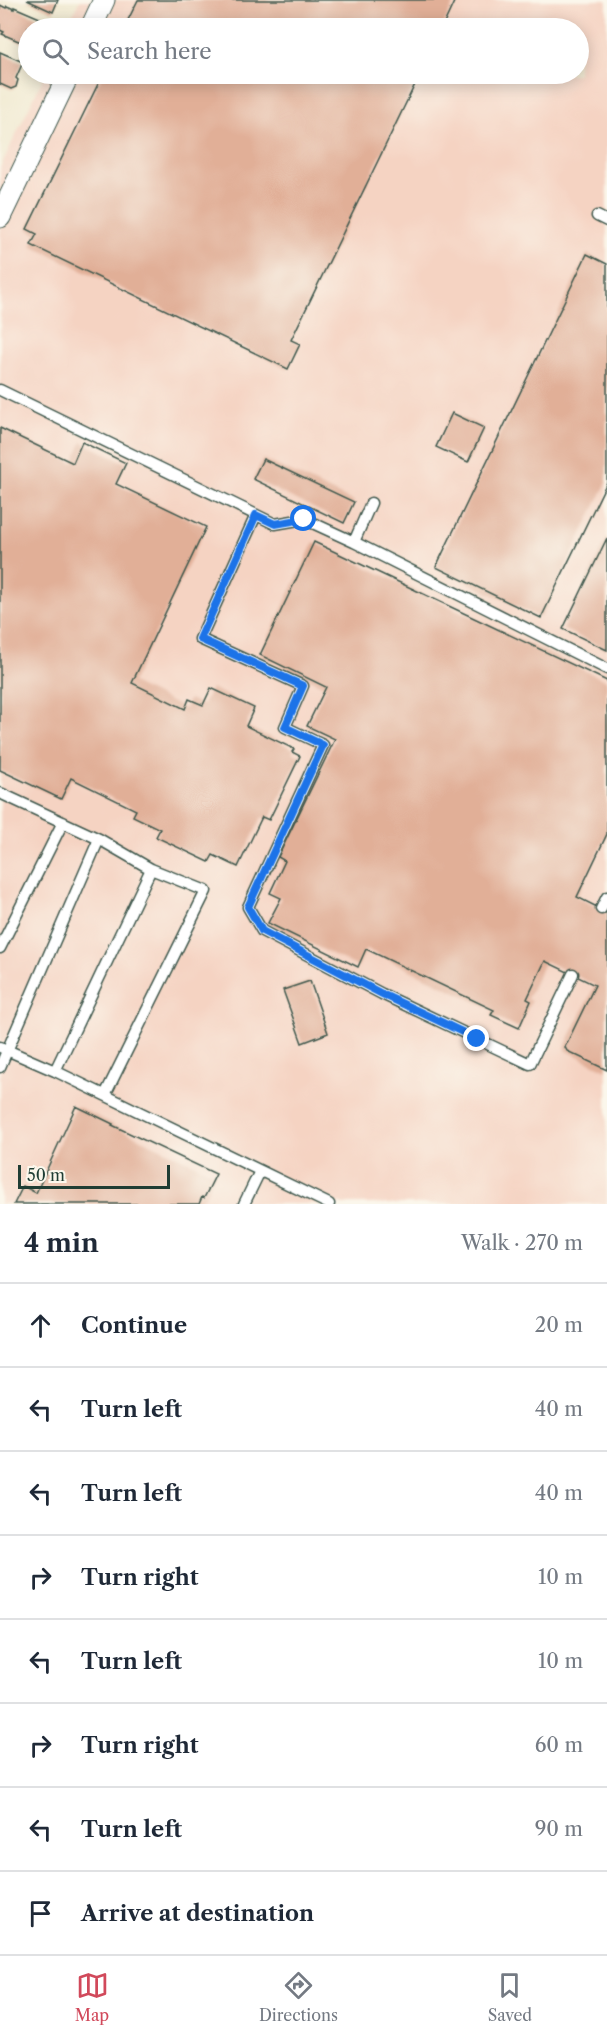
<!DOCTYPE html>
<meta charset="utf-8">
<style>
:root{--surface:#fff;--page:#f2f2f3;--text:#1f2937;--muted:#747a83;--line:#e0e1e3;--accent:#d1495b}
body{margin:0;font-family:"Libre Caslon Text",serif;background:var(--page);color:var(--text)}
.scale{position:absolute;left:18px;bottom:15px;width:152px;box-sizing:border-box;padding-left:6px;border:3px solid #1f3d34;border-top:0;font-size:16px;line-height:21px;white-space:nowrap;color:#1f3d34;-webkit-text-stroke:4px #fbf7ec;paint-order:stroke}
.stop{position:absolute;width:18px;height:18px;margin:-14px;border:4px solid #1a73e8;border-radius:50%;background:#fff}
.stop.end{background:#1a73e8;border-color:#fff;box-shadow:0 2px 6px #0008}
.list{margin:0;padding:0;list-style:none}
h2{display:flex;justify-content:space-between;align-items:center;height:78px;margin:0;padding:0 24px;font-size:26px}
h2 small{font-size:20px;font-weight:400;color:var(--muted)}
.list li{display:grid;grid-template-columns:39px 1fr auto;gap:18px;align-items:center;box-sizing:border-box;height:84px;padding:0 24px;border-top:2px solid var(--line)}
.list b{display:block;font-size:22px;white-space:nowrap}
.list em{font-size:20px;font-style:normal;color:var(--muted)}
.icon{flex:none;width:33px;height:33px;fill:none;stroke:currentColor;stroke-width:2;stroke-linecap:round;stroke-linejoin:round}
.map{position:relative;flex:none;width:607px;height:1204px;overflow:hidden}
.search{position:absolute;background:var(--surface);box-shadow:0 3px 15px #0003;left:18px;right:18px;top:18px;height:66px;display:flex;align-items:center;gap:15px;box-sizing:border-box;padding:0 21px;border-radius:33px;color:var(--muted);font-size:22px}
.sheet{height:750px;background:var(--surface)}
nav{display:flex;justify-content:space-around;align-items:center;box-sizing:border-box;height:84px;border-top:2px solid var(--line);background:var(--surface);font-size:16px;color:var(--muted)}
nav a{display:grid;justify-items:center;gap:3px}
nav .on{color:var(--accent)}
.map>svg:first-child{display:block}
.built{fill:#f5d3c2}
.building{fill:#e1af97}
.lines{fill:none;stroke-linecap:round;stroke-linejoin:round}
.service-casing{stroke:#3e574c;stroke-width:13}
.minor-casing{stroke:#3e574c;stroke-width:23}
.service{stroke:#fff;stroke-width:10}
.minor{stroke:#fff;stroke-width:21}
.route{stroke:#1a73e8;stroke-width:8}
</style>
<div class="map">
<svg width="607" height="1204" viewBox="0 0 607 1204">
<rect width="100%" height="100%" fill="#fbf7ec"/>
<filter id="ink" filterUnits="userSpaceOnUse"><feTurbulence type="fractalNoise" baseFrequency=".0167" numOctaves="2"/><feDisplacementMap in="SourceGraphic" scale="12" xChannelSelector="R" yChannelSelector="G"/><feConvolveMatrix kernelMatrix="1 2 1 2 8 2 1 2 1" color-interpolation-filters="sRGB"/></filter>
<filter id="wash" filterUnits="userSpaceOnUse"><feTurbulence type="fractalNoise" baseFrequency=".008" numOctaves="4" result="noise"/><feDisplacementMap in="SourceGraphic" scale="24" xChannelSelector="R" yChannelSelector="G"/><feGaussianBlur stdDeviation="1.35" result="paint"/><feColorMatrix in="noise" values="0 0 0 0 0 0 0 0 0 0 0 0 0 0 0 0 0 1.4 0 .05"/><feComposite in="paint" operator="in"/></filter>
<g filter="url(#wash)">
<rect width="100%" height="100%" fill="#f1ead1"/>
<path class="built" d="M 80,0 L 607,0 L 607,1204 L 0,1204 L 0,168 L 45,74 L 578,74 L 578,28 L 66,28 Z"/>
<g id="blocks">
<path class="building" d="M 27,0 L 58,0 L 53,12 Z
M 138,0 L 450,0 L 454,2 L 442,28 L 124,28 Z
M 0,5 L 6,8 L 7,6 L 14,9 L 14,7 L 42,19 L 41,28 L 28,28 L 28,45 L 2,34 L 4,32 L 0,30 Z
M 0,52 L 23,62 L 16,78 L 18,80 L 16,87 L 11,89 L 0,84 Z
M 103,74 L 420,74 L 291,340 L 300,344 L 288,369 L 31,245 L 37,234 L 27,229 Z
M 587,254 L 607,264 L 607,482 L 541,618 L 436,567 Z
M 452,413 L 484,428 L 468,462 L 436,447 Z
M 0,428 L 73,463 L 82,442 L 126,463 L 116,484 L 206,527 L 132,683 L 185,709 L 189,699 L 203,705 L 211,688 L 254,708 L 246,726 L 294,749 L 292,752 L 300,756 L 269,820 L 262,817 L 238,867 L 213,855 L 209,862 L 156,837 L 160,829 L 133,816 L 136,810 L 71,778 L 61,799 L 0,770 Z
M 263,459 L 354,502 L 344,523 L 253,479 Z
M 607,538 L 607,650 L 563,629 Z
M 314,542 L 607,681 L 607,834 L 577,897 L 607,912 L 607,1070 L 567,1051 L 565,1047 L 595,985 L 545,961 L 527,999 L 531,1001 L 519,1028 L 491,1015 L 494,1010 L 366,949 L 358,967 L 268,923 L 281,898 L 270,893 L 285,861 L 278,857 L 335,739 L 307,726 L 326,687 L 260,655 Z
M 310,981 L 328,1033 L 302,1043 L 283,990 Z
M 76,1106 L 113,1124 L 112,1125 L 216,1174 L 204,1198 L 202,1197 L 199,1204 L 14,1204 L 23,1186 L 36,1193 Z"/>
</g>
</g>
<g filter="url(#ink)">
<use href="#blocks" fill-opacity="0" stroke="#3e574c" stroke-width="1.5"/>
<g class="lines">
<defs>
<path id="service" d="M 597,216 L 607,221
M 0,390 L 275,524 L 304,519 L 354,542 L 371,503
M 256,515 L 200,639 L 303,686 L 285,727 L 323,745 L 248,907 L 262,931 L 382,994 L 530,1064 L 573,974
M 354,542 L 607,669
M 0,793 L 99,839 L 151,869 L 55,1071
M 601,909 L 607,897
M 0,948 L 63,822
M 0,1047 L 55,1071 L 329,1204
M 0,1067 L 99,839
M 105,1095 L 206,891 L 151,869
M 244,1204 L 260,1171"/>
<path id="minor" d="M 91,28 L 104,0
M 0,217 L 69,74"/>
</defs>
<use href="#service" class="service-casing"/>
<use href="#minor" class="minor-casing"/>
<use href="#service" class="service"/>
<use href="#minor" class="minor"/>
</g>
</g>
<g class="lines" filter="url(#ink)">
<path class="route" d="M 304,519 L 275,524 L 256,515 L 200,639 L 303,686 L 285,727 L 323,745 L 248,907 L 262,931 L 382,994 L 477,1039"/>
</g>
</svg>
<div class="scale">50 m</div>
<div class="stop" style="left:304px;top:519px"></div>
<div class="stop end" style="left:477px;top:1039px"></div>
<div class="search"><svg class="icon" aria-label="search" viewBox="0 0 24 24"><circle cx="10" cy="10" r="6"/><path d="M15 15l6 6"/></svg>Search here</div>
</div>
<section class="sheet">
<h2>4 min<small>Walk · 270 m</small></h2>
<ul class="list">
<li><svg class="icon" aria-label="ahead" viewBox="0 0 24 24"><path d="M12 20V5M6 11l6-6 6 6"/></svg><div><b>Continue</b></div><em>20 m</em></li>
<li><svg class="icon" aria-label="left" viewBox="0 0 24 24"><path d="M17 20v-9H6M10 6l-5 5 5 5"/></svg><div><b>Turn left</b></div><em>40 m</em></li>
<li><svg class="icon" aria-label="left" viewBox="0 0 24 24"><path d="M17 20v-9H6M10 6l-5 5 5 5"/></svg><div><b>Turn left</b></div><em>40 m</em></li>
<li><svg class="icon" aria-label="right" viewBox="0 0 24 24"><path d="M7 20v-9h11M14 6l5 5-5 5"/></svg><div><b>Turn right</b></div><em>10 m</em></li>
<li><svg class="icon" aria-label="left" viewBox="0 0 24 24"><path d="M17 20v-9H6M10 6l-5 5 5 5"/></svg><div><b>Turn left</b></div><em>10 m</em></li>
<li><svg class="icon" aria-label="right" viewBox="0 0 24 24"><path d="M7 20v-9h11M14 6l5 5-5 5"/></svg><div><b>Turn right</b></div><em>60 m</em></li>
<li><svg class="icon" aria-label="left" viewBox="0 0 24 24"><path d="M17 20v-9H6M10 6l-5 5 5 5"/></svg><div><b>Turn left</b></div><em>90 m</em></li>
<li><svg class="icon" aria-label="arrive" viewBox="0 0 24 24"><path d="M6 21V4h12l-3 4 3 4H6"/></svg><div><b>Arrive at destination</b></div></li>
</ul>
</section>
<nav>
<a class="on"><svg class="icon" aria-label="map" viewBox="0 0 24 24"><path d="M3 6l6-2 6 2 6-2v14l-6 2-6-2-6 2zM9 4v14M15 6v14"/></svg>Map</a>
<a><svg class="icon" aria-label="directions" viewBox="0 0 24 24"><path d="M12 3l9 9-9 9-9-9zM9 14v-3h6M13 9l2 2-2 2"/></svg>Directions</a>
<a><svg class="icon" aria-label="saved" viewBox="0 0 24 24"><path d="M7 4h10v16l-5-4-5 4z"/></svg>Saved</a>
</nav>
